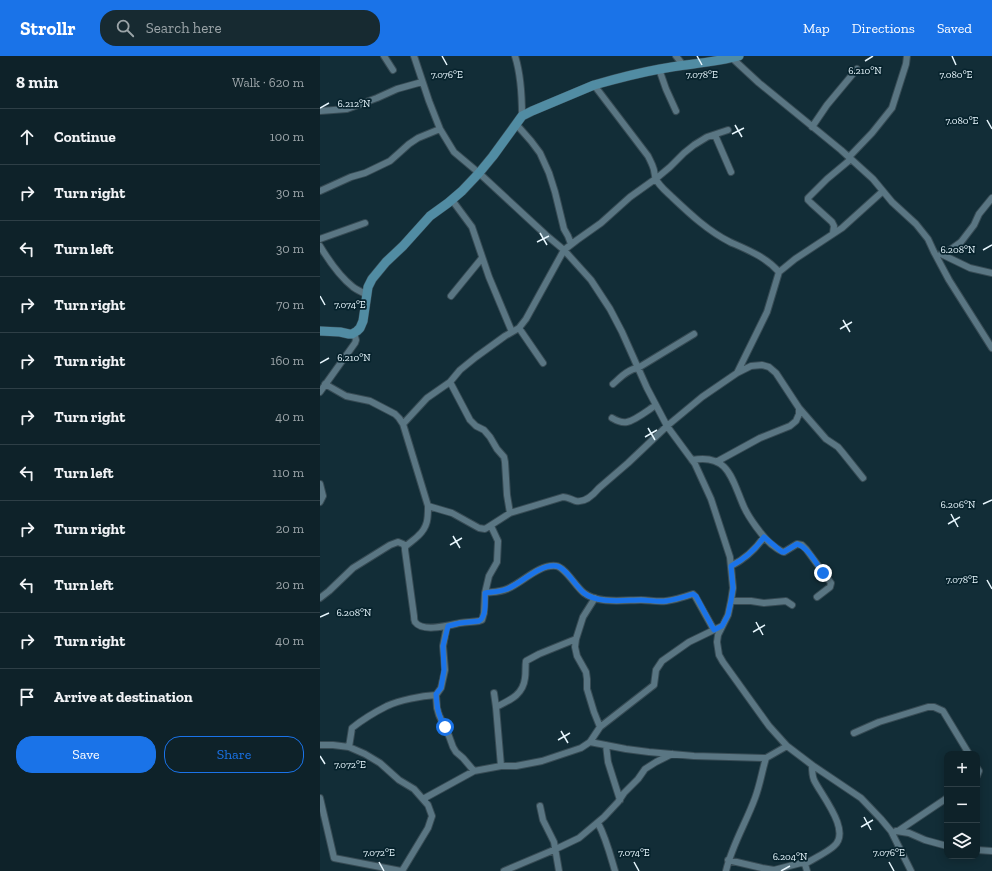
<!DOCTYPE html>
<html lang="en">
<head>
<meta charset="utf-8">
<style>
	:root { --surface:#0e2229; --page:#172a31; --text:#f1f3f6; --muted:#9ba4a8; --line:#2e3f46; --accent:#1a73e8 }
	body { margin:0; font-family:"Zilla Slab",serif; background:var(--page); color:var(--text) }
	.controls { position:absolute; right:12px; bottom:12px; display:grid; overflow:hidden; border-radius:8px; box-shadow:0 2px 10px #0003 }
	.controls button { width:36px; height:36px; display:grid; place-items:center; padding:0; border:0; border-bottom:1px solid var(--line); background:var(--surface); color:var(--text); font:20px sans-serif }
	.stop { position:absolute; width:12px; height:12px; margin:-9px; border:3px solid #1a73e8; border-radius:50%; background:#fff }
	.stop.end { background:#1a73e8; border-color:#fff; box-shadow:0 1px 4px #0008 }
	.list { margin:0; padding:0; list-style:none }
	h2 { display:flex; justify-content:space-between; align-items:center; height:52px; margin:0; padding:0 16px; font-size:17px }
	h2 small { font-size:13px; font-weight:400; color:var(--muted) }
	.list li { display:grid; grid-template-columns:26px 1fr auto; gap:12px; align-items:center; box-sizing:border-box; height:56px; padding:0 16px; border-top:1px solid var(--line) }
	.list b { display:block; font-size:15px; white-space:nowrap }
	.list em { font-size:13px; font-style:normal; color:var(--muted) }
	.actions { display:flex; gap:8px; padding:12px 16px }
	.actions a { flex:1; padding:9px 0; border:1px solid var(--accent); border-radius:16px; text-align:center; font-size:14px; color:var(--accent) }
	.actions .main { background:var(--accent); color:#fff }
	.icon { flex:none; width:22px; height:22px; fill:none; stroke:currentColor; stroke-width:2; stroke-linecap:round; stroke-linejoin:round }
	.map { position:relative; flex:none; width:672px; height:815px; overflow:hidden }
	header { display:flex; align-items:center; gap:24px; box-sizing:border-box; height:56px; padding:0 20px; background:var(--accent); color:#fff }
	header strong { font-size:19px }
	nav { display:flex; gap:22px; margin-inline-start:auto; font-size:14px }
	.search { width:280px; height:36px; background:var(--page); display:flex; align-items:center; gap:10px; box-sizing:border-box; padding:0 14px; border-radius:16px; color:var(--muted); font-size:15px }
	main { display:flex }
	aside { flex:1; background:var(--surface) }
	.map>svg:first-child { display:block }
	.lines { fill:none; stroke-linecap:round; stroke-linejoin:round }
	.street-casing { stroke:#374b54; stroke-width:8 }
	.secondary-casing { stroke:#374b54; stroke-width:10 }
	.street { stroke:#5a7683; stroke-width:6 }
	.secondary { stroke:#518ca3; stroke-width:9 }
	.route { stroke:#1a73e8; stroke-width:5 }
	.ticks { fill:none; stroke:#e7f6fd; stroke-width:1.5 }
	.ticks-label { font-size:10px; text-anchor:middle; fill:#e7f6fd; stroke:#07232d; stroke-width:3.5; stroke-linejoin:round; paint-order:stroke }
</style>
</head>
<body>
<header>
<strong>Strollr</strong>
<div class="search"><svg class="icon" aria-label="search" viewBox="0 0 24 24"><circle cx="10" cy="10" r="6"/><path d="M15 15l6 6"/></svg>Search here</div>
<nav><a>Map</a><a>Directions</a><a>Saved</a></nav>
</header>
<main>
<aside>
<h2>8 min<small>Walk · 620 m</small></h2>
<ul class="list">
<li><svg class="icon" aria-label="ahead" viewBox="0 0 24 24"><path d="M12 20V5M6 11l6-6 6 6"/></svg><div><b>Continue</b></div><em>100 m</em></li>
<li><svg class="icon" aria-label="right" viewBox="0 0 24 24"><path d="M7 20v-9h11M14 6l5 5-5 5"/></svg><div><b>Turn right</b></div><em>30 m</em></li>
<li><svg class="icon" aria-label="left" viewBox="0 0 24 24"><path d="M17 20v-9H6M10 6l-5 5 5 5"/></svg><div><b>Turn left</b></div><em>30 m</em></li>
<li><svg class="icon" aria-label="right" viewBox="0 0 24 24"><path d="M7 20v-9h11M14 6l5 5-5 5"/></svg><div><b>Turn right</b></div><em>70 m</em></li>
<li><svg class="icon" aria-label="right" viewBox="0 0 24 24"><path d="M7 20v-9h11M14 6l5 5-5 5"/></svg><div><b>Turn right</b></div><em>160 m</em></li>
<li><svg class="icon" aria-label="right" viewBox="0 0 24 24"><path d="M7 20v-9h11M14 6l5 5-5 5"/></svg><div><b>Turn right</b></div><em>40 m</em></li>
<li><svg class="icon" aria-label="left" viewBox="0 0 24 24"><path d="M17 20v-9H6M10 6l-5 5 5 5"/></svg><div><b>Turn left</b></div><em>110 m</em></li>
<li><svg class="icon" aria-label="right" viewBox="0 0 24 24"><path d="M7 20v-9h11M14 6l5 5-5 5"/></svg><div><b>Turn right</b></div><em>20 m</em></li>
<li><svg class="icon" aria-label="left" viewBox="0 0 24 24"><path d="M17 20v-9H6M10 6l-5 5 5 5"/></svg><div><b>Turn left</b></div><em>20 m</em></li>
<li><svg class="icon" aria-label="right" viewBox="0 0 24 24"><path d="M7 20v-9h11M14 6l5 5-5 5"/></svg><div><b>Turn right</b></div><em>40 m</em></li>
<li><svg class="icon" aria-label="arrive" viewBox="0 0 24 24"><path d="M6 21V4h12l-3 4 3 4H6"/></svg><div><b>Arrive at destination</b></div></li>
</ul>
<div class="actions"><a class="main">Save</a><a>Share</a></div>
</aside>
<div class="map">
<svg width="672" height="815" viewBox="0 0 672 815">
	<rect width="100%" height="100%" fill="#122d37"/>
	<g class="lines">
		<defs>
			<path id="street" d="M64,0L73,14
				M94,0L109,45L120,73L134,96L159,117L226,179L244,194L271,224L290,253L302,276L327,332L347,370L375,408L391,443L410,501L413,532L411,545L408,559L398,579L397,586L399,599L403,606L449,670L467,690L492,709L541,742L561,763L571,775L591,815
				M195,0C201,19 202,40 202,60
				M356,0L363,9
				M412,2L439,27L521,94L553,123L572,146L596,168L608,183L614,196L629,224L672,292
				M339,13L346,33L356,55
				M274,29L328,100C330,104 332,108 333,111C335,115 334,120 336,123C339,130 347,136 352,141C370,158 388,175 410,186C428,194 446,201 459,216
				M0,55L27,53L57,42L77,33L102,26
				M196,68L211,85L220,97L229,117L235,136L244,173L248,180L251,188
				M492,71L507,49L537,13
				M395,79L411,116
				M529,101L552,77L572,52L586,8L587,0
				M0,135L31,121L45,117L70,105L79,97L89,88L98,82L120,73
				M132,144L152,171L169,221L192,276
				M513,177L514,170L512,166L491,147L488,144V142L507,123L531,103
				M0,183L45,167
				M0,190C9,205 19,220 33,231C37,234 42,236 47,239
				M621,198L650,212L672,217
				M623,199L641,186L654,169L659,158L672,142
				M131,240L162,202
				M199,272L223,307
				M417,317L447,256L459,216L464,212L475,203L522,172L563,135
				M130,326L150,364L156,370L164,374L170,381L177,393L184,401L185,406L187,439L190,457
				M5,328L26,340L50,345L75,358L79,362L83,368L108,450C108,462 108,471 98,480C94,484 89,487 85,491
				M293,328C300,322 308,313 318,312L374,278
				M0,336L35,287L36,284L34,277
				M292,362C297,365 302,367 307,366C316,364 328,354 336,349
				M83,368L107,342L130,326L140,314L156,301L185,280L199,272L206,263L244,194L257,184L281,167L310,141L338,121L350,111L364,97L374,89L387,81L408,74
				M372,404C409,397 412,424 424,451C429,462 442,480 451,488C455,491 459,495 464,496L477,488L482,489L486,493L511,527L510,531L497,541
				M398,405L440,382L470,370L476,365L479,358V352
				M0,428L3,440L0,446
				M108,450L132,457L159,472L165,473L190,457L243,441C248,441 252,444 256,445C265,447 274,438 279,432L308,407L347,370L382,341L417,317L431,310L442,309L449,311L456,317L479,352L506,383L518,391L523,397L543,422
				M411,510C425,503 435,494 444,481
				M165,537C172,536 180,536 187,533C202,527 219,508 236,510C245,511 256,531 264,537C278,548 305,544 321,544C329,544 337,546 346,545C355,544 364,541 373,538L375,540L394,574
				M0,542L9,535L33,512L70,489L78,486L83,488L85,491V494L94,560C94,562 94,564 95,566C103,577 130,569 140,567C146,566 153,566 159,565L162,564L164,557L165,537L169,520L177,506L178,485L171,470
				M275,542L263,561L256,583L255,591L257,600L266,616L267,623V633L274,656L280,671
				M411,545H431L444,547L466,545L472,549
				M127,570L123,590L125,614L121,632L116,639L117,652L119,659L129,680L133,691L136,696L143,702L154,715
				M174,637L176,651L181,710
				M176,651C190,644 203,639 205,622C206,616 205,611 206,605L219,598L256,583
				M534,677L559,666L608,651H614L623,655L649,698
				M270,686L306,693L329,696L374,700L446,702L467,690
				M0,689H13L29,691L45,698L60,707L79,724L94,733L108,749L112,760L108,772L82,815
				M286,689L288,706L300,744
				M29,691L32,672C42,664 55,656 67,650C80,644 101,640 116,639
				M657,712L659,715L657,720
				M0,742L14,802L81,815
				M103,743L154,715L181,710H196L222,705L261,692L270,686L280,671L334,629L336,614L342,605L369,586L402,570
				M220,750L223,764L234,786L239,815
				M278,767C286,782 290,798 295,815
				M576,775L589,777L605,784L627,790
				M578,775L627,742
				M657,794L672,795
				M408,804L442,812L454,814L481,807L485,808L487,815
				M485,808C493,803 508,796 514,790C532,775 501,739 494,724C492,719 492,714 492,709
				M184,815L236,793L259,782L284,761L298,746L304,737L318,723L325,713L336,706L352,698
				M406,815C412,789 426,767 435,742C440,729 442,715 446,702"/>
			<path id="secondary" d="M0,275L20,276L29,278H32L37,275L40,272L43,265L48,231L52,223L66,206L83,190L110,160L128,147L142,135L159,117L173,100L202,60L212,55L274,29C295,23 318,17 340,13C366,8 393,7 419,0"/>
		</defs>
		<use href="#street" class="street-casing"/>
		<use href="#secondary" class="secondary-casing"/>
		<use href="#street" class="street"/>
		<use href="#secondary" class="secondary"/>
	</g>
	<g class="lines">
		<path class="route" d="M125,671C118,660 117,651 116,638L121,632L124,614L123,590L128,570L140,567L159,565C167,560 165,545 165,537C172,536 180,536 187,533C202,527 219,508 236,510C246,511 256,531 264,537C277,548 305,544 321,544C329,544 337,546 346,545C355,544 364,541 373,538L376,540L394,574L402,570L408,559L411,545L413,532L411,510C425,503 435,494 444,481L462,496H464L477,488C488,491 497,509 503,517"/>
	</g>
	<path class="ticks" d="M122,0L127,9M377,0L382,9M632,0L636,9M545,5L553,0M0,52L9,47M667,64L672,73M415,69L422,81M412,78L424,72M220,177L227,189M217,186L229,180M663,194L672,189M0,240L5,249M523,264L530,276M520,273L532,266M0,307L9,302M328,372L335,384M325,381L337,374M663,448L672,444M631,458L638,471M628,468L640,461M133,480L140,492M130,489L142,482M667,524L672,533M0,561L9,557M436,566L443,579M433,576L445,569M241,675L248,687M238,684L250,677M0,700L5,708M544,761L551,774M541,771L553,764M59,806L64,815M314,806L319,815M569,806L574,815M461,815L470,810"/>
	<g class="ticks-label">
		<text x="545" y="18">6.210°N</text>
		<text x="127" y="22">7.076°E</text>
		<text x="382" y="22">7.078°E</text>
		<text x="636" y="22">7.080°E</text>
		<text x="34" y="51">6.212°N</text>
		<text x="642" y="68">7.080°E</text>
		<text x="638" y="197">6.208°N</text>
		<text x="30" y="252">7.074°E</text>
		<text x="34" y="305">6.210°N</text>
		<text x="638" y="452">6.206°N</text>
		<text x="642" y="527">7.078°E</text>
		<text x="34" y="560">6.208°N</text>
		<text x="30" y="712">7.072°E</text>
		<text x="59" y="800">7.072°E</text>
		<text x="314" y="800">7.074°E</text>
		<text x="569" y="800">7.076°E</text>
		<text x="470" y="804">6.204°N</text>
	</g>
</svg>
<div class="controls">
<button>+</button>
<button>−</button>
<button><svg class="icon" aria-label="layers" viewBox="0 0 24 24"><path d="M12 4l9 5-9 5-9-5zM3 14l9 5 9-5"/></svg></button>
</div>
<div class="stop" style="left:125px;top:671px"></div>
<div class="stop end" style="left:503px;top:517px"></div>
</div>
</main>
</body>
</html>
